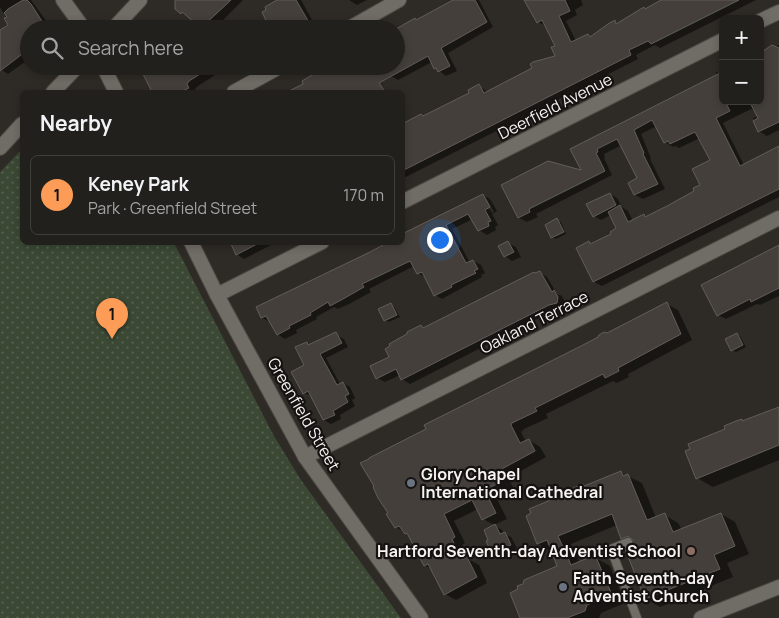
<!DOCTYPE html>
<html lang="en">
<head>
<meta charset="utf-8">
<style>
	:root { --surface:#22201c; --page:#2e2d29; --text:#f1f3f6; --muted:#a2a3a3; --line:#3f3e3b; --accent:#fd9c56 }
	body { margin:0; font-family:Manrope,sans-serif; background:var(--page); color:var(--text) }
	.controls { position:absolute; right:15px; top:15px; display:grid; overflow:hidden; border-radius:8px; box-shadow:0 2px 8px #0003 }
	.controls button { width:45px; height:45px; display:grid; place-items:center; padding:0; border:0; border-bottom:1px solid var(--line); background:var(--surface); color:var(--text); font:25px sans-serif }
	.you { position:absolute; left:439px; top:239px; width:18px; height:18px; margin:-12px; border:4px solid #fff; border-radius:50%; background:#1a73e8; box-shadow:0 0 0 8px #1a73e833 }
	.badge { display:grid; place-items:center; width:32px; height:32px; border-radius:50%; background:var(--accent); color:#111; font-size:16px; font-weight:700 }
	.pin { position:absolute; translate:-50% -41px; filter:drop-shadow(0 1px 2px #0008) }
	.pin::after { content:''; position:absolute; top:26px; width:18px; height:15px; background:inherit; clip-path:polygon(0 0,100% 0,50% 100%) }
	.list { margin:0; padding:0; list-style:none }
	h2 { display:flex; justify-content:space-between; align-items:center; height:65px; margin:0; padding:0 20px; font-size:21px }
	h2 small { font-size:16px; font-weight:400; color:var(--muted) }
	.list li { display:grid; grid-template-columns:32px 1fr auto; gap:15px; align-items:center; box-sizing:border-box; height:80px; margin:0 10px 10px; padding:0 10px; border:1px solid var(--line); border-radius:8px }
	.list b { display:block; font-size:19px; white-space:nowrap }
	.list p { margin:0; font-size:16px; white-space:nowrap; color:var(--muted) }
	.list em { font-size:16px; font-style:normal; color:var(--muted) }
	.icon { flex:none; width:28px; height:28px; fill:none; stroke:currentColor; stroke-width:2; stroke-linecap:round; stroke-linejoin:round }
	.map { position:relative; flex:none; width:779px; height:618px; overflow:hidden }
	.search { position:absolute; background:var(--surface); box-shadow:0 2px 8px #0003; left:20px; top:20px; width:385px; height:55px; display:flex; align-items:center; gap:12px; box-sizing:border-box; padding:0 18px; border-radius:28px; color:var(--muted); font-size:19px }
	.panel { position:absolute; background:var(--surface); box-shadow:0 2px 8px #0003; left:20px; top:90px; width:385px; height:155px; border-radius:8px }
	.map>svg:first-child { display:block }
	.park { fill:url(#park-dots) }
	.shadow { fill:#0007; fill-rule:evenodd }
	.building { fill:#443f3b; stroke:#635d59 }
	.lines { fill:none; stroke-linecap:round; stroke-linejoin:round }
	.service-casing { stroke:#4c4944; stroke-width:10 }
	.minor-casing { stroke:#4c4944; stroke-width:16 }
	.tertiary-casing { stroke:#4c4944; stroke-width:16 }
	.service { stroke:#706c66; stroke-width:8 }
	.minor { stroke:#706c66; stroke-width:14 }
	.tertiary { stroke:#706c66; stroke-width:14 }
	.worship-dot { fill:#6b7280; stroke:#151311; stroke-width:2 }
	.education-dot { fill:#8d6e63; stroke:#151311; stroke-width:2 }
	.labels { text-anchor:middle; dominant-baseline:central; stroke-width:4.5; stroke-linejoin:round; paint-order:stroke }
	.street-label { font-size:16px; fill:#f6f3f0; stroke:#151311 }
	.poi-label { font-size:16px; font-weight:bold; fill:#f6f3f0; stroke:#151311; text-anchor:start }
</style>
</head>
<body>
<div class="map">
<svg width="779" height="618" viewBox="0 0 779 618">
	<defs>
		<pattern id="park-dots" width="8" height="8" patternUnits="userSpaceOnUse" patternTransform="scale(1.25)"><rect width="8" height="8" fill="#3a4834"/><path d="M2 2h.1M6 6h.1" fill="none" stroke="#576352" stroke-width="1.8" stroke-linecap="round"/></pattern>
	</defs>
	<rect width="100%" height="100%" fill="#2e2a25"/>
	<path class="park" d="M22,149V242L174,243L274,436L301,480L401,618H0V172Z"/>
	<path class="shadow" d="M0,0H31L52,29H29V59L8,74L0,69V31L9,23L0,7Z
		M179,0H243L214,29H205L191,18L181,13L176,9Z
		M278,0H301L317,29H257L268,23Z
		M349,0H367L357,5Z
		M455,0H479L493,27L448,53L457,71L446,76L435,68L432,62L398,80L391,76L415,19L417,20Z
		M526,0H581L583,5L575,10L577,15L566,21L576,41L588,35L592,37L614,22L618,24L664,0H756L660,48L655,45L636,55L638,59L402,179V129L471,94L479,86L488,92L557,57L556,46L546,26L538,22Z
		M779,45V99L755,111L751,109L723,123L744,165L779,148V197L602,286L594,282L589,243L592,244L613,234L618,229L611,215L601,220L594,216L610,194L617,198L622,207L628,211L633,221L644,215L647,217L696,192L702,185L711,160L700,138L679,148L675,146L673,147L665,142L657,126L641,134L651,158L650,159L665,189L643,199L635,195L630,183L639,179L622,145L604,154L605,157L604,158L612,175L536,214L538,217L527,222L519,218L503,185L583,172L572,150L716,77V72L721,74L723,73V101H760L774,47Z
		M140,66H229L198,86L195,89L196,92H154Z
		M346,66L359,92H290L305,84Z
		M773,113L779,116V130L767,136L759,131L753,118Z
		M483,195L490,199L497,211L492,214L498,225L495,227L496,230L487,235L479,230L473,219L452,229L470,263L473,261L481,265L485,273L481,275L482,277L442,299L435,295L426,278L418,273L414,266L369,289L371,292L351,303L338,309L334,307L316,317L317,319L296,330L297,333L285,339L277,334L270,322L262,318L258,308L402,242ZM484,200H487L494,212L492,213Z
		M557,220L561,222L566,234L556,239L552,237Z
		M229,242H277L244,259L236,254Z
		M508,243L516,247L521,257L512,261L505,256Z
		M779,247V296L760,305L757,304L726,319L718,315Z
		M539,272L547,277L557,294L562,296L565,302L564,307L557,309L410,384L402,379L400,375L385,382L377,378L391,357L421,326L425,328Z
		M667,304L678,310L692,340L628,374L629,377L617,383L613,381L546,414L548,418L524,429L521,432L526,442L529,440L540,447L546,457L508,478L513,487L497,495L498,498L497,499L507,519L494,525L483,519L478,509L454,521L465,543L462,545L470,560L479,565L487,583L456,600L445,594L433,570L424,565L410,536L396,527L428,429Z
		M391,305L394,307L400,317L389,322L385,320Z
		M737,334L740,336L746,347L736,352L732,350Z
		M336,335L344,339L348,347L326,358L340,384L343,383L350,387L355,398L352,400L355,406L340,415L341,419L331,424L324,420L312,396L304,393L307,343L310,345Z
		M779,408V460L713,487L697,478L691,449L744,422Z
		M621,473L642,483L656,518L665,515L678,523L682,530L721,514L735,522L749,554L727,563L733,577L660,607L646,599L634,545L622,538L617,525L571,544L580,563L596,558L610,566L625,603L601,613L599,618H521L559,567L552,552L538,544L527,516L586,487Z
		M495,526L502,530L504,534L511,537L517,548L499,557L493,553Z"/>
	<path class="building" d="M23,0H27L31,4L47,29H29V49L0,71V30L8,25L4,18L7,17L4,13L8,9Z
		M175,0H231L201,28L182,12L181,14L175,9Z
		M277,0H296L310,24L302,29H270L262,12L266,10L265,7Z
		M453,0H475L487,22L441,48L450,66L438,72L436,68L434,69L428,56L379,83L385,92H287L303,84L302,81L327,66H396V29L415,18L416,20Z
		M524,0H565L570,11L559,16L571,42L588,34L590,37L608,24L615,20L616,24L644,7L645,9L661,0H739L651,44L648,41L629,50L631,55L625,58L402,171V124L421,114L423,116L469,93L468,90L479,84L484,93L532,68L530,64L533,62L555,56L551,47L555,46L542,20L537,23Z
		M772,45L779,48V122L758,132L753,121L758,118L749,101H760V53Z
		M139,66H213L189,81L187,84L189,88L180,92H152Z
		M722,72L723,101H725L730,111L716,118L740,166L779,146V189L593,282L576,248L589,241L590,244L611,234L610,232L616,228L608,212L620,205L628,222L644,214L645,217L667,206L694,191L693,188L700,185L692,169L710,160L695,132L670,144L668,141L664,143L652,120L634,130L644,153L643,154L658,184L634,195L628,183L637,178L617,139L597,149L598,152L596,153L605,171L529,209L530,212L518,218L501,185L548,161L581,170L570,149Z
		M610,193L616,205L593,217L586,204Z
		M483,194L490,207L485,210L491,221L488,222L489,226L478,231L468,214L446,225L466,263L473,260L478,269L474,271L476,273L451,285L452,287L434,296L422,272L417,274L410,261L362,284L364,287L343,299L330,306L328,302L310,313L311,315L289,326L290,328L277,335L266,316L261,318L256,307L370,252L383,245V242H402V234Z
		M557,218L564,232L551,238L545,225Z
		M508,241L514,252L504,257L498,246Z
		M230,242H261L236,255Z
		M779,245V288L751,302L750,299L717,316L701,285Z
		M540,271L552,292L554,290L558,297L557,303L549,305L401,380L396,369L376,379L370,366L389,357L385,349L390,346L389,344L407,334V332L421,325L423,328L534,272L535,273Z
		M667,302L681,334L618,368L619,371L605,378L603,374L535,408L537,411L512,423L511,425L520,443L529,439L535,451L498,471L503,481L487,489L488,492L486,493L496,513L482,520L472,500L444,514L455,537L452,539L462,560L467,557L477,577L444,595L428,564L424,566L407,533L405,534L399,526L395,528L386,514L388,513L378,498L373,487L374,486L360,463L369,459V458L426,429L424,425L583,345L598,337L599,335L604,332L607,333Z
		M391,303L397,315L384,321L378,309Z
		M336,332L342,343L320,354L337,385L343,382L349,394L345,396L348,402L333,411L335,415L323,420L308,391L303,394L291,372L304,365L295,347L307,342L308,345Z
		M737,333L743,345L731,351L725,339Z
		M779,407V445L696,479L685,451L690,449L688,444L725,429L724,426L736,421L742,419V421Z
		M621,471L623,476L628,474L647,520L665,513L673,532L721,513L735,546L714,555L720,569L645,599L625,549L632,546L633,540L628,536L621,539L612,514L558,536L571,565L590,557H596L612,595L587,605L585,611L567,618H520L510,593L518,589L517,586L523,584L524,580L557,566L547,540L537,544L526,516L531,513L529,509L558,497L557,495L583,484L584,486Z
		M495,524L500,534L505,532L511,545L492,554L486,541L488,540L484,530Z"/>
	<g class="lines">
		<defs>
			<path id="service" d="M628,542L611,549L637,618
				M592,552L611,549"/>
			<path id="minor" d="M760,21L779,12
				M113,29L140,0
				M348,29L399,0
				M53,92L78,66
				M234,92L281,66
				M0,148L22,124
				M402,202L723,40
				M217,295L322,242
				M305,457L779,218
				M701,618L779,587"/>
			<path id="tertiary" d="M63,0L84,29
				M103,66L116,92
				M191,242L217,295L305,457L421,618"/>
		</defs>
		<use href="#service" class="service-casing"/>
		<use href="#minor" class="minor-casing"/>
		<use href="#tertiary" class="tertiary-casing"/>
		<use href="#service" class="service"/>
		<use href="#minor" class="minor"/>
		<use href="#tertiary" class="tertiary"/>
	</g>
	<g class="worship-dot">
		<circle cx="411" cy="483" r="5"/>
		<circle cx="563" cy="587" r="5"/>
	</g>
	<circle class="education-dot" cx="691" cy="551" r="5"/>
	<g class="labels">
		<g class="street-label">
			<text transform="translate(555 106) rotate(-27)">Deerfield Avenue</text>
			<text transform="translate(534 322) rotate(-27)">Oakland Terrace</text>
			<text transform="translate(304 414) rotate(60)">Greenfield Street</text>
		</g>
		<g class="poi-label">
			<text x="421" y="474">Glory Chapel<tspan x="421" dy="18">International Cathedral</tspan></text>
			<text x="681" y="551" text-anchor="end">Hartford Seventh-day Adventist School</text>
			<text x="573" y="578">Faith Seventh-day<tspan x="573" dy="18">Adventist Church</tspan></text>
		</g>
	</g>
</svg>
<div class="controls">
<button>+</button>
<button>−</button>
</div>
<div class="you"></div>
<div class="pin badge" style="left:112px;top:339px">1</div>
<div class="search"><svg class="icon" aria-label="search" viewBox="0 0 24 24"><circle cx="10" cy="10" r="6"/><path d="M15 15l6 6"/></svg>Search here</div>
<section class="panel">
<h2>Nearby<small></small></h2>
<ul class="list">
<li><span class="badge">1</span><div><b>Keney Park</b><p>Park · Greenfield Street</p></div><em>170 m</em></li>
</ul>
</section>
</div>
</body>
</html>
